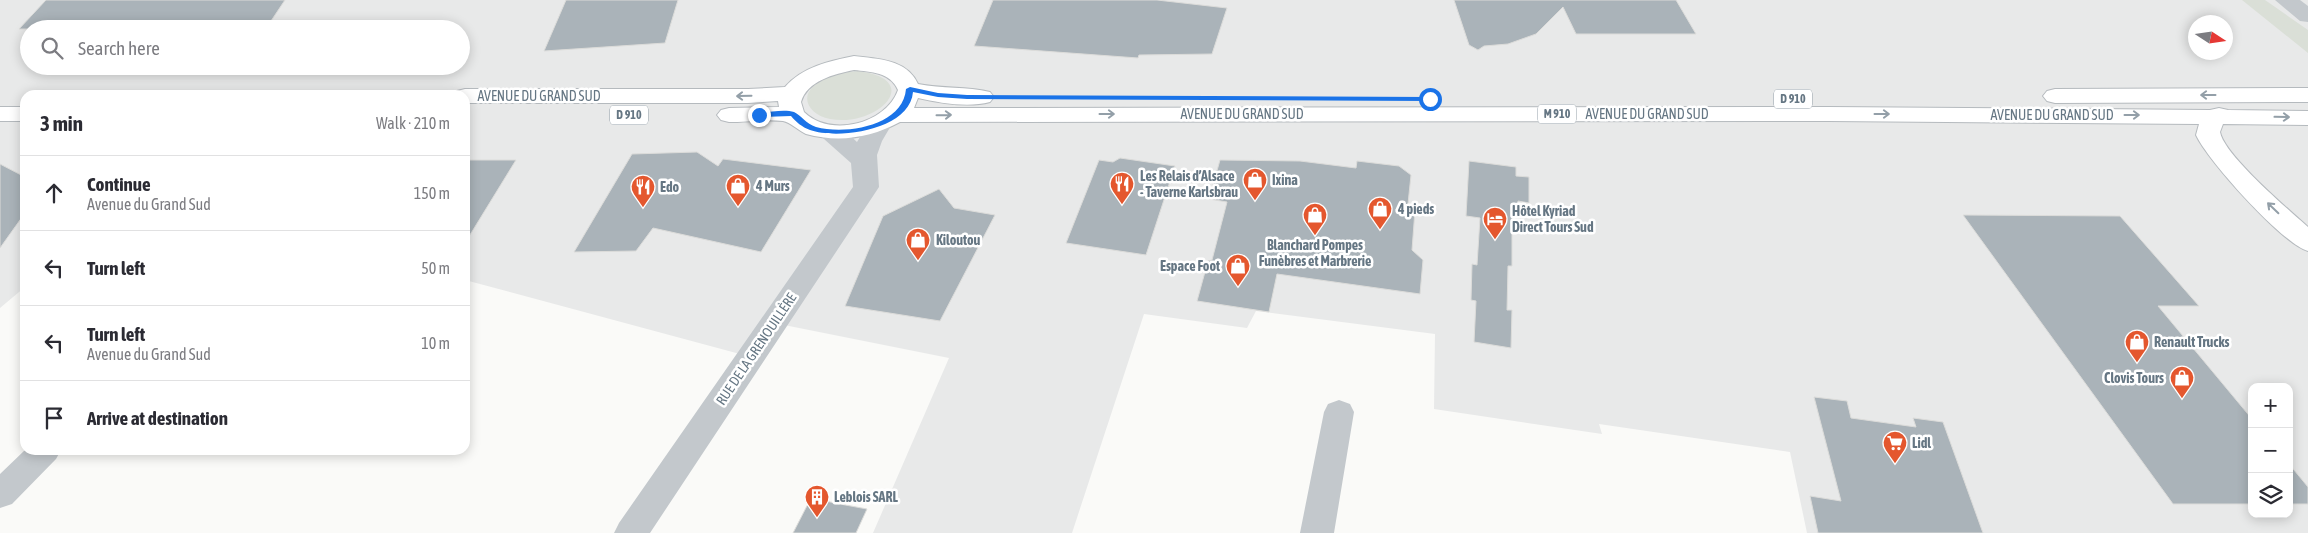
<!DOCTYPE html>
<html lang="en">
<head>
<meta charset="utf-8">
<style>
	:root { --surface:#fff; --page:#f2f2f3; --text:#2b2b33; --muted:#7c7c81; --line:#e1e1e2 }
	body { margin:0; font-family:"Asap Condensed",sans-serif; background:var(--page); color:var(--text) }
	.controls { position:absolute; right:15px; bottom:15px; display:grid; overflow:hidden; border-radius:10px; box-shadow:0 2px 12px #0003 }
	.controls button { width:45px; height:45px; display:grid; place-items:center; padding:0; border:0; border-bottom:1px solid var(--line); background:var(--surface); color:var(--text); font:25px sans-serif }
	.compass { position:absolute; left:2188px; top:15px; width:45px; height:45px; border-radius:50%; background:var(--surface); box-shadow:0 2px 12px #0003; rotate:102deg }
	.stop { position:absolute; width:15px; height:15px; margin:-11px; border:4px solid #1a73e8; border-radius:50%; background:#fff }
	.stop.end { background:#1a73e8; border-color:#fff; box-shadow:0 1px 5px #0008 }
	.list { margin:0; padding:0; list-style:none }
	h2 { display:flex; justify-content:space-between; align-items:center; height:65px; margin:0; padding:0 20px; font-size:21px }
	h2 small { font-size:16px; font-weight:400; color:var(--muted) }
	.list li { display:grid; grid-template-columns:32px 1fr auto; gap:15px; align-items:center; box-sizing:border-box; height:75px; padding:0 20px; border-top:1px solid var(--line) }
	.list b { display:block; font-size:19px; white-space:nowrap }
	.list p { margin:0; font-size:16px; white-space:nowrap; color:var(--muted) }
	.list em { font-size:16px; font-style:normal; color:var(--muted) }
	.icon { flex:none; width:28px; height:28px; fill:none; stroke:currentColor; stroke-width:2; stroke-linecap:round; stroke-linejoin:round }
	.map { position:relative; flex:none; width:2308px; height:533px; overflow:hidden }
	.search { position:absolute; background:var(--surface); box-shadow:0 2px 12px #0003; left:20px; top:20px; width:450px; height:55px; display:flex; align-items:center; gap:12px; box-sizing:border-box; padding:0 18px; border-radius:28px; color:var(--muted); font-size:19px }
	.panel { position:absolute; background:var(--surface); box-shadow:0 2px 12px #0003; left:20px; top:90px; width:450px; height:365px; border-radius:15px }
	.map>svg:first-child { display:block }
	.built { fill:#e8e9e9; fill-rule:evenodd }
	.green { fill:#dadfd7 }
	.building { fill:#aab3b9; stroke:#dcdcda }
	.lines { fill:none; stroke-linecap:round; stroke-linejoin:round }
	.major-casing { stroke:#b5babe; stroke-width:2 }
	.minor { fill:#c3c8cc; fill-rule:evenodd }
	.major { fill:#fff; fill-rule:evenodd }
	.oneway { stroke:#939fa8 }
	.route { fill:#1a73e8 }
	.labels { text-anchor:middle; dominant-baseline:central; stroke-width:5; stroke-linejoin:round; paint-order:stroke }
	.shield { fill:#fff; stroke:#939fa8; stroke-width:1 }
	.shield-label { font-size:12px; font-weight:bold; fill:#657683 }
	.street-label { font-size:14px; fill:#657683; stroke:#fff }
	.poi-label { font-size:14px; font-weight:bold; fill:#657683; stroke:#fff; text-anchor:start }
</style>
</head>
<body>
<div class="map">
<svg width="2308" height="533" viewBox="0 0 2308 533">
	<rect width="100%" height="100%" fill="#fafaf8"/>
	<path class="built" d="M0,0H2308V533H1807L1790,452L1599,424L1602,434L1434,409L1435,334L1256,311L1247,328L1144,314L1072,533H873L949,358L774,323L751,357L465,280V95H25V287L0,308ZM2196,22H2226V52H2196ZM29,29H461V66H29ZM2252,387H2289V514H2252Z"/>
	<path class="green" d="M2242,0H2265L2308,30V53Z
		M858,71C927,80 875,128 830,119C807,114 797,94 821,81C833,74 845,72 858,71Z"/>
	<path class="building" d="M46,0H285L269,24L259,29H19Z
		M566,0H678L665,43L544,51Z
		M993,0H1157L1227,8L1212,54L1139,55L1138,58L974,46Z
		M1454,0H1676L1696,34H1576L1563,7L1536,34L1508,44L1484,46L1478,50L1469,45Z
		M697,152L718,166L723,159L811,170L761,252L653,228L636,251L574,252L632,154Z
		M1120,158L1175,166L1146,255L1066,243L1099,160L1113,162Z
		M465,160H516L465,243Z
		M1220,160L1300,161L1356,168L1357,161L1399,166L1411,175L1408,204L1415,210L1412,250L1423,260L1420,294L1277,274L1269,312L1197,301L1208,261L1212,260L1227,202L1209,199Z
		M1469,161L1516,167V176L1529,177V203L1518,201L1517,212L1512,211V266H1508L1507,310H1512L1511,348L1474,342L1476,301L1471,300L1472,264L1477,265L1480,218L1466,216Z
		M0,164L25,177V213L0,248Z
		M939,189L954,208L995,215L940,321L845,306L883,216Z
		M1963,215L2120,216L2199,306H2158L2252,419V504H2173Z
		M1814,397L1847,401L1851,418L1916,427L1913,418L1943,422L1983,533H1818L1810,496L1841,501Z
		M2289,464L2308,487V504H2289Z
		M811,498L840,504L867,509L856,533H793Z"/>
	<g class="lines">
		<defs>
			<path id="major" d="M854,56C878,59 907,59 918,84C942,89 967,86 990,92L994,97L990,102C968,108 940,103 918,98L914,108L1829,107L2210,110L2219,108L2228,110L2308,111V125L2223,124L2220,132C2224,155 2289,210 2308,227V251C2283,244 2208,161 2196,135L2199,124L1829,121L900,122C870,138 839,143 806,134C799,131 790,122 783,121C766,119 747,122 729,122L721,120L717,115L721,110L729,108L779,107L778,101L748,103H465V95H454L457,91L465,89H748L785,87C802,67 829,61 854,56ZM854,70C871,72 890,72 898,90C886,124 830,138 804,112L801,102C807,81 834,74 854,70Z
				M2308,88V102L2055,103L2047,101L2043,96L2047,91L2055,89Z
				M0,107H25V121H0Z"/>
		</defs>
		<use href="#major" class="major-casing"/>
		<path class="minor" d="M2275,0H2300L2308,6V22L2300,21Z
			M880,117L889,119L892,124L882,141L877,155L879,187L650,533H614L619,523L853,187L851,163L815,131L818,126C835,122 845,131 857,142L871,119Z
			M1339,400L1350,404L1354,412L1334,533H1300L1324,412L1328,404Z
			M25,450H61L56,459L12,504L0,508V474Z"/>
		<use href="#major" class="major"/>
	</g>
	<defs><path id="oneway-shaft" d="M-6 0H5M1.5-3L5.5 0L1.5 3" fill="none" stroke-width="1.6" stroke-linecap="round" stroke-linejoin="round" transform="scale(1.25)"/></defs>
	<g class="oneway">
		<use href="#oneway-shaft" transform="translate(2208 95) rotate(180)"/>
		<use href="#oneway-shaft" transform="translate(744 96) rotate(179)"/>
		<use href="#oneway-shaft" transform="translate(1107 114)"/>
		<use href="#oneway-shaft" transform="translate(1882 114)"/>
		<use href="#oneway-shaft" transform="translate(944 115) rotate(-1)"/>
		<use href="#oneway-shaft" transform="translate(2132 115)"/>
		<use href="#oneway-shaft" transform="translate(2282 117) rotate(1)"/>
		<use href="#oneway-shaft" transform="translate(2273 208) rotate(-136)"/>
	</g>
	<path class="route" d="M910,87L938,93L967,95L1430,97L1433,99L1430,101L967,99L938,97L913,92C910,130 838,140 810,130C802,127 796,122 791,116L759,117L756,115L759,113C769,112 785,109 794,112C801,115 806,124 816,127C846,135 903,126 906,89Z"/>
	<defs>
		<symbol id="shop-pin" viewBox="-11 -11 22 30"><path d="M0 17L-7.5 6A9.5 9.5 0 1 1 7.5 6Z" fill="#e4572e" stroke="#fff"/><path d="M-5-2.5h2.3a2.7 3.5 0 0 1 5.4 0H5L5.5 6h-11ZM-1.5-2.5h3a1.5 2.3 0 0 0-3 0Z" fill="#fff"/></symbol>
		<symbol id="restaurant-pin" viewBox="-11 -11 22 30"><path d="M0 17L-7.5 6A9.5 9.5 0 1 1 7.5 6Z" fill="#e4572e" stroke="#fff"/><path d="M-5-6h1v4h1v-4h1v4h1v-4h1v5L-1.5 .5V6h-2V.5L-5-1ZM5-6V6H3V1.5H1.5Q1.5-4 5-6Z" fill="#fff"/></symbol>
		<symbol id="hotel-pin" viewBox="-11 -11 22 30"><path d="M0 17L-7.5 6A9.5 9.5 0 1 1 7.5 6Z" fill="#e4572e" stroke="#fff"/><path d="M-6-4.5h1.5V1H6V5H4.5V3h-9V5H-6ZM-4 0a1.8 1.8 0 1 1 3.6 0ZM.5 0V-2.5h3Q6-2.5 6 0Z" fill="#fff"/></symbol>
		<symbol id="supermarket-pin" viewBox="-11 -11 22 30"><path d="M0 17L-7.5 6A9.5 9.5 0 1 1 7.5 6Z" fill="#e4572e" stroke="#fff"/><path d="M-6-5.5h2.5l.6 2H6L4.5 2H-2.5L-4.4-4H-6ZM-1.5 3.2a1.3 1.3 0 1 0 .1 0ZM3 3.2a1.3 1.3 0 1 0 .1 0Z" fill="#fff"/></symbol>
		<symbol id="building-pin" viewBox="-11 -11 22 30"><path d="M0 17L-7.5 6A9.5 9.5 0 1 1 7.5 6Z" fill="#e4572e" stroke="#fff"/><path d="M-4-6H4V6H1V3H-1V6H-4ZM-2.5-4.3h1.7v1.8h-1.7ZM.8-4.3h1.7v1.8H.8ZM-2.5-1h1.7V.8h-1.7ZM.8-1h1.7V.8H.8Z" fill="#fff"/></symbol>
	</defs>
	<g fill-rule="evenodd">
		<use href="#shop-pin" x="1241" y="166" width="28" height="38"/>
		<use href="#restaurant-pin" x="1108" y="170" width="28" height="38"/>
		<use href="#shop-pin" x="724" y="172" width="28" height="38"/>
		<use href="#restaurant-pin" x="629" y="173" width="28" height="38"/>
		<use href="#shop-pin" x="1366" y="195" width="28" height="38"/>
		<use href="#shop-pin" x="1301" y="201" width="28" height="38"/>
		<use href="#hotel-pin" x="1481" y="205" width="28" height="38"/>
		<use href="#shop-pin" x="904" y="226" width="28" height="38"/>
		<use href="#shop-pin" x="1224" y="252" width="28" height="38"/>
		<use href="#shop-pin" x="2123" y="328" width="28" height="38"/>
		<use href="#shop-pin" x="2168" y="364" width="28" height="38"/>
		<use href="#supermarket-pin" x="1881" y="429" width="28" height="38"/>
		<use href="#building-pin" x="803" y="483" width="28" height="38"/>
	</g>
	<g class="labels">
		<g class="shield">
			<rect x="1774" y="89.5" width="38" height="19" rx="4"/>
			<rect x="1538" y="104.5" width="38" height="19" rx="4"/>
			<rect x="610" y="105.5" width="38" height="19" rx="4"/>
		</g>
		<g class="shield-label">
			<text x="1793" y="99">D 910</text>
			<text x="1557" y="114">M 910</text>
			<text x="629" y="115">D 910</text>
		</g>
		<g class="street-label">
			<text x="539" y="96">AVENUE DU GRAND SUD</text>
			<text x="1242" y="114">AVENUE DU GRAND SUD</text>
			<text x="1647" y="114">AVENUE DU GRAND SUD</text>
			<text x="2052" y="115">AVENUE DU GRAND SUD</text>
			<text transform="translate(756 349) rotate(-56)">RUE DE LA GRENOUILLÈRE</text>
		</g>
		<g class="poi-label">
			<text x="1140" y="176">Les Relais d’Alsace<tspan x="1140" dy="16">- Taverne Karlsbrau</tspan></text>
			<text x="1272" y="180">Ixina</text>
			<text x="756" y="186">4 Murs</text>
			<text x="660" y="187">Edo</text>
			<text x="1398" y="209">4 pieds</text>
			<text x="1512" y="211">Hôtel Kyriad<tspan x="1512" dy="16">Direct Tours Sud</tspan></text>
			<text x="936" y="240">Kiloutou</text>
			<text x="1315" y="245" text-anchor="middle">Blanchard Pompes<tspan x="1315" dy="16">Funèbres et Marbrerie</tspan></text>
			<text x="1220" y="266" text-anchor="end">Espace Foot</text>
			<text x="2154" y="342">Renault Trucks</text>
			<text x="2164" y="378" text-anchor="end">Clovis Tours</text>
			<text x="1912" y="443">Lidl</text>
			<text x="834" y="497">Leblois SARL</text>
		</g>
	</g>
</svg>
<div class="controls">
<button>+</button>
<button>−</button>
<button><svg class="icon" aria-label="layers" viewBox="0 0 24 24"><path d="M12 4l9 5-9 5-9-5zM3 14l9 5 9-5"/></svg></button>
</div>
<svg class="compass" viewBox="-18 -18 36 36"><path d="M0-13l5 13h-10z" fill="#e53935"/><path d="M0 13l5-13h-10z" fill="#7c7c81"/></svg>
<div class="stop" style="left:1430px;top:99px"></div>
<div class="stop end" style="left:759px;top:115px"></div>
<div class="search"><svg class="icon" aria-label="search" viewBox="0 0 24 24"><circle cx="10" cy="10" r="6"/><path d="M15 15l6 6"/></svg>Search here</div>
<section class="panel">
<h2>3 min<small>Walk · 210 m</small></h2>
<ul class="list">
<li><svg class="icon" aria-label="ahead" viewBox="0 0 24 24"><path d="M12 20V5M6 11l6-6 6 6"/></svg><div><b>Continue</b><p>Avenue du Grand Sud</p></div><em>150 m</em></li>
<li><svg class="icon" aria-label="left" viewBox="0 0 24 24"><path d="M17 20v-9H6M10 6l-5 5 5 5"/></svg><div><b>Turn left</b></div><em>50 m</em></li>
<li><svg class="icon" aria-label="left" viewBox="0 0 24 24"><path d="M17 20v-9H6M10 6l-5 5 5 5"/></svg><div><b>Turn left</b><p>Avenue du Grand Sud</p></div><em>10 m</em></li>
<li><svg class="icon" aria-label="arrive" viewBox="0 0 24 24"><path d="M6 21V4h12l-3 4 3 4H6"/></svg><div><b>Arrive at destination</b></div></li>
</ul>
</section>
</div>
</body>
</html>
